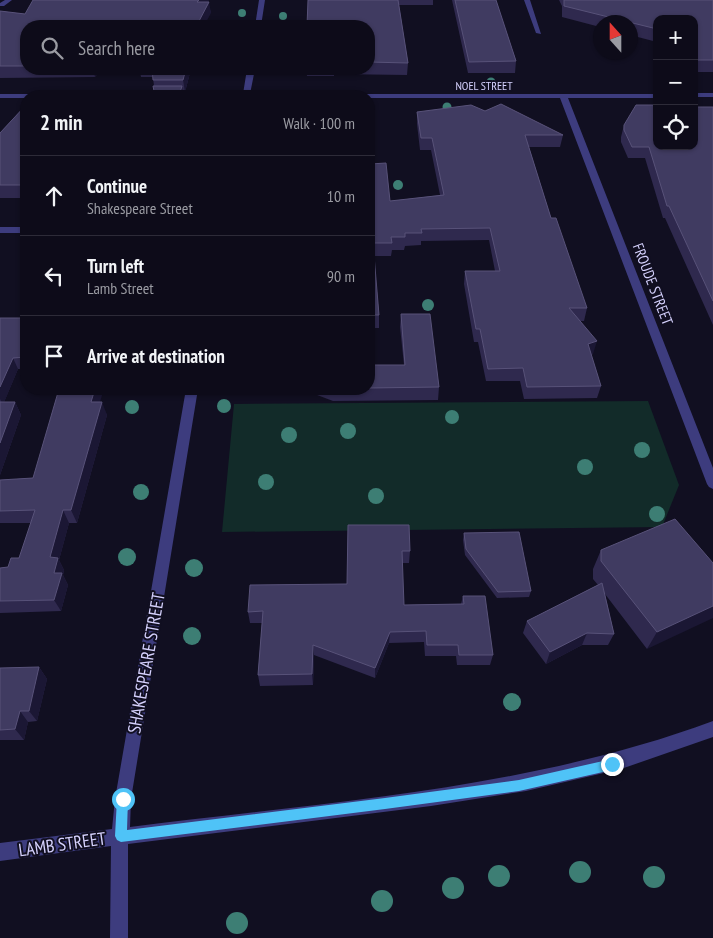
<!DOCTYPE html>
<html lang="en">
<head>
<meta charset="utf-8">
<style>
	:root { --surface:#0d0b19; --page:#161422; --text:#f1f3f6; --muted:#9a9ba2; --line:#2d2b38 }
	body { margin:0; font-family:"PT Sans Narrow",sans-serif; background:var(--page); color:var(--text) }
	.controls { position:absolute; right:15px; top:15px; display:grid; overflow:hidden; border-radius:10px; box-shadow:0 1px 4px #0004 }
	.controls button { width:45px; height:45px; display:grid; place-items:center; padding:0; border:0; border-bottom:1px solid var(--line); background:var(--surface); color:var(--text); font:25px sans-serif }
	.compass { position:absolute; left:593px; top:15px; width:45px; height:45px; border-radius:50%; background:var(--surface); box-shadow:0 1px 4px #0004; rotate:339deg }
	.stop { position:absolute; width:15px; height:15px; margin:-11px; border:4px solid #4fc3f7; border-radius:50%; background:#fff }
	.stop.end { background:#4fc3f7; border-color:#fff; box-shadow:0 1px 5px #0008 }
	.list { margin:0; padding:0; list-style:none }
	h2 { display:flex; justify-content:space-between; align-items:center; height:65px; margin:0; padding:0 20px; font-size:21px }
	h2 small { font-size:16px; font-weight:400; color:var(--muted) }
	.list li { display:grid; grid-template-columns:32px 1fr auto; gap:15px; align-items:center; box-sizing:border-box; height:80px; padding:0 20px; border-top:1px solid var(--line) }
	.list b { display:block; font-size:19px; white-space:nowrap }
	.list p { margin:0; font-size:16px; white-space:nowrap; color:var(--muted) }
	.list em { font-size:16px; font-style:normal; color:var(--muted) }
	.icon { flex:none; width:28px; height:28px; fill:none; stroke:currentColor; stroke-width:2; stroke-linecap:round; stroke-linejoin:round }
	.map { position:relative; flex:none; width:713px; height:938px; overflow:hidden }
	.search { position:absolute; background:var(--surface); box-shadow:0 1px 4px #0004; left:20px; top:20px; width:355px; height:55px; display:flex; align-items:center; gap:12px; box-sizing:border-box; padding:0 18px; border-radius:20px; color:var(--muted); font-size:19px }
	.panel { position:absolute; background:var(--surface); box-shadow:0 1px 4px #0004; left:20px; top:90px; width:355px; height:305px; border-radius:20px }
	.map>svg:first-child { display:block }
	.green { fill:#122b29 }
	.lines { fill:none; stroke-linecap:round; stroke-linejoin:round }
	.minor { fill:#3d3c7e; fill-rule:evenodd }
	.tree { fill:#3d7e74 }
	.wall { fill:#2f294e }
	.shaded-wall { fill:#1b1734 }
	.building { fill:#403b61; stroke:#585279 }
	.route { fill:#4fc3f7 }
	.labels { text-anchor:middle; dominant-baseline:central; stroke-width:4; stroke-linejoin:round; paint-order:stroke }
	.far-street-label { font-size:12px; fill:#d5d1fd; stroke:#110f21 }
	.street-label { font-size:15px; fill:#d5d1fd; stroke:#110f21 }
	.near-street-label { font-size:18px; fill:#d5d1fd; stroke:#110f21 }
</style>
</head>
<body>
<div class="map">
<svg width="713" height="938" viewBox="0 0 713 938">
	<rect width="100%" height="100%" fill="#110f21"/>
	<path class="green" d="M648,401L679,485L662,527L222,532L234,404Z"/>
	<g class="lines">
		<path class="minor" d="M5,0H12L4,6H0V3Z
			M259,0H265L261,26H255Z
			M524,0H530L541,34L536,33Z
			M247,69H255L250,94H259L260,96H162L166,94H243Z
			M694,93H713V97H694Z
			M0,94H146L150,96H26V98H0Z
			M308,94H657V98H568L713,468V489L709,487L707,484L560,98H369V96H307Z
			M0,227H26V233H0Z
			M186,389H198L131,799L130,827C325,802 527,790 713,721V737L621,769L526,791L431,806L128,844V938H110L111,846L0,861V843L112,829L115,799Z"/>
	</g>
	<g class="tree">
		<circle cx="242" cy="13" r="4"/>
		<circle cx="283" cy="16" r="4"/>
		<circle cx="491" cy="82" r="4.5"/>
		<circle cx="447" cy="107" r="4.5"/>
		<circle cx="398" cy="185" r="5"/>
		<circle cx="428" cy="305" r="6"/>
		<circle cx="224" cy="406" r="7"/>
		<circle cx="132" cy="407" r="7"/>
		<circle cx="452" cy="417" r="7"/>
		<circle cx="348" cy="431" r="8"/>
		<circle cx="289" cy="435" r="8"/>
		<circle cx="642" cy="450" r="8"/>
		<circle cx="585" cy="467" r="8"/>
		<circle cx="266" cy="482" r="8"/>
		<circle cx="141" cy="492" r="8"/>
		<circle cx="376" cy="496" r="8"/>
		<circle cx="657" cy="514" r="8"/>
		<circle cx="127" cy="557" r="9"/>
		<circle cx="194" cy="568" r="9"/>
		<circle cx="192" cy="636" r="9"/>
		<circle cx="512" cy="702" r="9"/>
		<circle cx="580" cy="872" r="11"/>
		<circle cx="499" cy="876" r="11"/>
		<circle cx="654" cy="877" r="11"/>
		<circle cx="453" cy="888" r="11"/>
		<circle cx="382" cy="901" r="11"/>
		<circle cx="237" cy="923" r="11"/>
	</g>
	<path class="wall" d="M308,0H433V5H399L408,63L407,75L334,74V76H307L306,69H369V26Z
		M452,0H496L516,61L515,73H468Z
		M559,0H713V72H694V19H657V42L630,35V22H600V27L562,17V6Z
		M208,2L211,13L26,26V69H191L185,92H183V96H128L154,91V86L153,77H141L140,72H99L95,77L0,78V11L25,14Z
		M26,105V196L25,198H0V133Z
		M713,107V325L665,218H663L645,158H628L621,142V137L624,125L655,108Z
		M485,111L563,135L560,147H529L551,218L587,308L584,321H580L593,354L591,355L601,386L597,398L524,399L520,381H486L478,342H474L464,284L465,271H495L489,240L421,241V245L405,246L404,250H392L391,256H374L379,315V328H369V140L370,164L390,201L440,195L431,150H420L417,124V112Z
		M401,314L439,387L438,400L333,401L304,390H284V389H369V365H404L400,327Z
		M0,318L26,320V369H18L4,402H15L21,415L0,475Z
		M100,402L107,415L77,523H69L59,560L64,570L63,575L68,585L61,611L0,613V568L8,567L19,558L31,523H0V480L33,478Z
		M348,525L410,551L409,563H402L404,605L461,604L463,596L493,655L490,665H457L456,656H425L424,642L389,643L375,678L314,655L313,685L260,686L258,675L262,623H250L248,612L347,584Z
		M464,533L531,591L529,597L497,598L465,555L463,540Z
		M601,550L713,563L647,649L605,594L614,634L608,645H582L546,664L523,633L527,621L598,585L593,579V569Z
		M39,667L47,679L37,721L28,722L24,740H0V668Z"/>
	<path class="shaded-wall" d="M199,0H209L208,3L197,2Z
		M209,2L211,13L204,26H197L198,23Z
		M93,69H98L99,72L95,77Z
		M186,69H191L185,92L183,80Z
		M182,86L183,96H179Z
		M26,174V196L25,198L21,185Z
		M26,320V344L21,335Z
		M597,341L593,354L584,356L588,344Z
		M13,358L18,369L3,405L0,399V387Z
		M95,389H104L96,415L91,402Z
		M15,402L21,415L0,475V443Z
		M102,402L107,415L77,523L71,510Z
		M63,510L69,523L59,560L64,570L63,575L68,585L61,611L54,600V573L50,557Z
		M713,606V618L647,649L657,632Z
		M390,632L389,643L375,678V668Z
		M587,633L582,645L546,664L550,652Z
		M313,645L314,655L313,685L312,674Z
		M39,667L47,679L37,721L29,711Z
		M20,711L28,722L24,740L15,729Z"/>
	<path class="building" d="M33,0H199L197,2H209L198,23L197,26H26V66H0V11L25,14Z
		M308,0H398L408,63L369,62V26H307Z
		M455,0H496L516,61L469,62Z
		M564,0H713V60H694V19H657V29L564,6Z
		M152,69H186L183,80H153Z
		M153,86H182L179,96H128L129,94L154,91Z
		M501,104L563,135H525L551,218H556L587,308H569L597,341L588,344L601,386L527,387L523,368L488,369L480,329H476L465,271H500L490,228L421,229L422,233H405V237H391L392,243H373L379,315H369V140L370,164L386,163L390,201L444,195L432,138H421L417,112L471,105L485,111Z
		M26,105V174L21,185H0V133Z
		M636,105H653L655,108H657V146H694V107H713V301L669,206H667L649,147H632L624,130V125Z
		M401,314H430L439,387L369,388V365H405Z
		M0,318H26V320L21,335H26V357L13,358L0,387Z
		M59,389H95L91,402H102L71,510H63L50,557L58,558L54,573H62L54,600L0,601V568L8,567L11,558H19L35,510L0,511V480L33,478Z
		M0,402H15L0,443Z
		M675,519L713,563V606L657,632L601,561V550Z
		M348,525H409L410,551H402L404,605L464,604L463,596H485L493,655H459L458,645H427L426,631L390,632L375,668L313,645L312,674L258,675L263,611L248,612L250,585L347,584Z
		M519,532L531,591L498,592L466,549L464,533Z
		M602,583L614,634L587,633L550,652L527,621Z
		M39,667L29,711H20L15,729L0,730V668Z"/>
	<path class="route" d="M612,759L616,760L617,764L616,768L612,770L519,791L385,809L121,842L117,840L115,836L117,799L119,795L123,794L127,795L128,799L127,830L385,798L519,780Z"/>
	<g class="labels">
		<g class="far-street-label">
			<text x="484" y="85">NOEL STREET</text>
		</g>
		<g class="street-label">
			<text transform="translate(653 284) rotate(69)">FROUDE STREET</text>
		</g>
		<g class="near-street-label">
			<text transform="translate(146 663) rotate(-80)">SHAKESPEARE STREET</text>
			<text transform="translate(62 844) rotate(-8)">LAMB STREET</text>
		</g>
	</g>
</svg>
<div class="controls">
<button>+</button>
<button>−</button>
<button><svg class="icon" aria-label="locate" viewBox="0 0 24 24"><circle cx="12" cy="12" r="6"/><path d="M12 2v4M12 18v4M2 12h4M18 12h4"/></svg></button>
</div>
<svg class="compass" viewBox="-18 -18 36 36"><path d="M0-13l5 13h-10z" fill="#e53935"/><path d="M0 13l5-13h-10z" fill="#9a9ba2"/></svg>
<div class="stop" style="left:123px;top:799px"></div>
<div class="stop end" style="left:612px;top:764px"></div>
<div class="search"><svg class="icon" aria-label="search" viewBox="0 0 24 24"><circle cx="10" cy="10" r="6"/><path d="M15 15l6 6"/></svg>Search here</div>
<section class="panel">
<h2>2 min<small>Walk · 100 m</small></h2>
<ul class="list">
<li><svg class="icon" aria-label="ahead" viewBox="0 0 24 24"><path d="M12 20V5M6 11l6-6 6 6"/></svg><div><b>Continue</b><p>Shakespeare Street</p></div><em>10 m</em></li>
<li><svg class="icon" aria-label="left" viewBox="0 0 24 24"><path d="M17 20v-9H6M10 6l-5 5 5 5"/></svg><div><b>Turn left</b><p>Lamb Street</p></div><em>90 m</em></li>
<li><svg class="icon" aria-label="arrive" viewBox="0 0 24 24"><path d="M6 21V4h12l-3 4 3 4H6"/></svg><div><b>Arrive at destination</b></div></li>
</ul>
</section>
</div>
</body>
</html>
